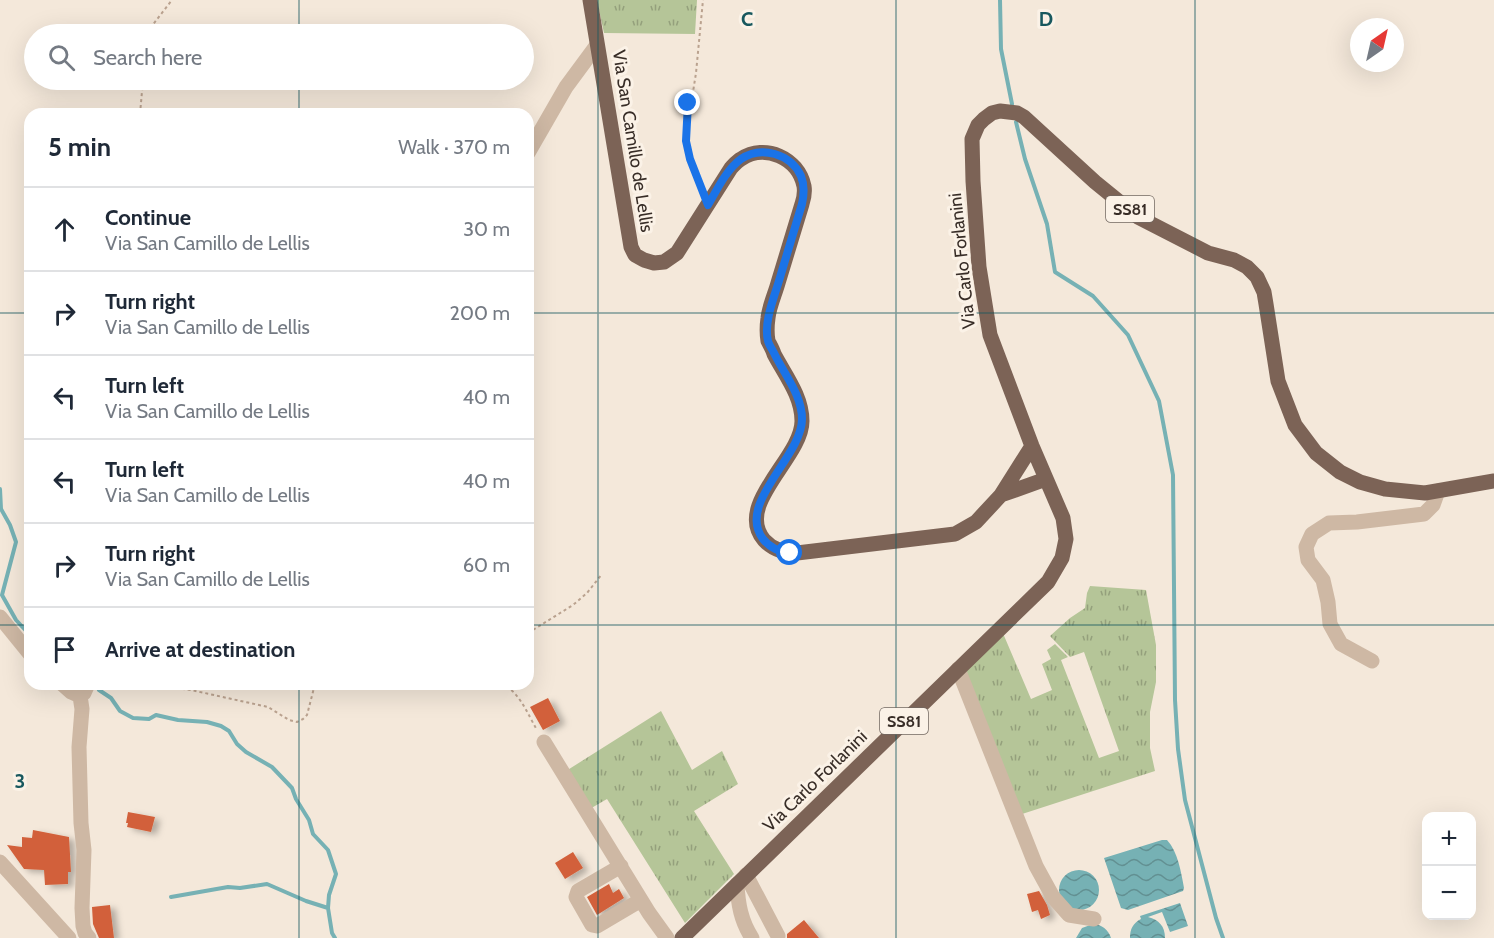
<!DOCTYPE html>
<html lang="en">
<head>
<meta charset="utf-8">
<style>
	:root { --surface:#fff; --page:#f6f6f7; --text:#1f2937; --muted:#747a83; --line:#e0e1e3 }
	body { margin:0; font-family:Cabin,sans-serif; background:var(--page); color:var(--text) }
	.controls { position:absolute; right:18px; bottom:18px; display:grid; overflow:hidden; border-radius:12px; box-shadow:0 6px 24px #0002 }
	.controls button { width:54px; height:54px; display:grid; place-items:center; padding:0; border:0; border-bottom:2px solid var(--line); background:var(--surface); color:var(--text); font:30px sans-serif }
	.compass { position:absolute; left:1350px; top:18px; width:54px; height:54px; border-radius:50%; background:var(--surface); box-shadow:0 6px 24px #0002; rotate:34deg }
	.stop { position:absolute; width:18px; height:18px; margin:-14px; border:4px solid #1a73e8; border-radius:50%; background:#fff }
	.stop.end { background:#1a73e8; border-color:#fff; box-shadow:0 2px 6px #0008 }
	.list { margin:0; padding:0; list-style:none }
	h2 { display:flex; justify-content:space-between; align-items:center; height:78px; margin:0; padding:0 24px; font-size:26px }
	h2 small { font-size:20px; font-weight:400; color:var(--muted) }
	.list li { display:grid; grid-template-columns:39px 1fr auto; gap:18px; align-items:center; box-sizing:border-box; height:84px; padding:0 24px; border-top:2px solid var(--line) }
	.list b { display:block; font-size:22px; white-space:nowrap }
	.list p { margin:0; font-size:20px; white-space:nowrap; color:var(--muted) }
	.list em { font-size:20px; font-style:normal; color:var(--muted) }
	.icon { flex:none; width:33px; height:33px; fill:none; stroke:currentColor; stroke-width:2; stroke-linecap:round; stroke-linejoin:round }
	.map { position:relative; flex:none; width:1494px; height:938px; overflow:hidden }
	.search { position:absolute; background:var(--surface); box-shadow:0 6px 24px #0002; left:24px; top:24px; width:510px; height:66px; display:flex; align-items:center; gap:15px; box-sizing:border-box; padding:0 21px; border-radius:33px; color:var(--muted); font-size:22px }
	.panel { position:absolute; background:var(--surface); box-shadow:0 6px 24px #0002; left:24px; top:108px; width:510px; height:582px; border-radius:18px }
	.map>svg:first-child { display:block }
	.grass { fill:url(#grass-tufts) }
	.water { fill:url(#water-waves) }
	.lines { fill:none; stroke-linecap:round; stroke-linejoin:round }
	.stream { stroke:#76b1b4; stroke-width:4 }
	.building { fill:#d2613a; filter:url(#shadow) }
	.path { stroke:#baa28f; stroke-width:2; stroke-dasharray:3 3; stroke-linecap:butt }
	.minor { stroke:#ceb8a4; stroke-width:15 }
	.major { stroke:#7c6356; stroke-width:15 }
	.route { stroke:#1a73e8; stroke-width:8 }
	.grid { fill:none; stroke:#18585e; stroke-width:1.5; stroke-opacity:0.55 }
	.labels { text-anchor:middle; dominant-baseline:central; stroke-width:6; stroke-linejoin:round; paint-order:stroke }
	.shield { fill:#fbf2e7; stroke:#726861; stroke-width:1.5 }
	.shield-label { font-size:16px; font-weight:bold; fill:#382d27 }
	.street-label { font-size:18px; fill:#382d27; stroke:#fbf2e7 }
	.grid-label { font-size:20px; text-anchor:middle; font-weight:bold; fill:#18585e; stroke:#fbf2e7; stroke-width:6; stroke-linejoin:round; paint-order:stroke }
</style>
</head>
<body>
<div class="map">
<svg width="1494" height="938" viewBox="0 0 1494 938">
	<defs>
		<pattern id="grass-tufts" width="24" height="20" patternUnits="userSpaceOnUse" patternTransform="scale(1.5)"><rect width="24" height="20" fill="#b5c598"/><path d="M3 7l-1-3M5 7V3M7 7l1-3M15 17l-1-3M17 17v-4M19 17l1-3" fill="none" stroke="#94a07c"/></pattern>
		<pattern id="water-waves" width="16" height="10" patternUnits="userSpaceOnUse" patternTransform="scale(1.5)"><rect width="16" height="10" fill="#76b1b4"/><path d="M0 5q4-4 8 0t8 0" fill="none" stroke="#629092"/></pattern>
		<filter id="shadow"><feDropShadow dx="5.5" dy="3" stdDeviation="3" flood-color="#0004"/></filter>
	</defs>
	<rect width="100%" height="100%" fill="#f4e8da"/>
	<path class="grass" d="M597,0H697L695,34L604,33Z
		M1090,586L1146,590L1156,645V682L1150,712V748L1155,771L1019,815L961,671L1002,631L1031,699L1052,690L1042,664L1051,659L1047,650L1055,644L1068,657L1061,660L1099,758L1119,751L1084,652L1070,657L1050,636L1070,618L1085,608L1087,593Z
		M661,711L692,770L722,751L738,784L694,811L734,874L685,923L607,799L588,810L566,771Z"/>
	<path class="water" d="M1162,840H1167C1178,852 1181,872 1184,888L1183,891L1128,910L1121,908L1104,858Z
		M1059 890a20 20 0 1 1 40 0a20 20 0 1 1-40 0Z
		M1180,903L1188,926L1170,932L1162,912L1148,917C1159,920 1165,926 1165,938H1130C1130,929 1133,923 1141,919L1140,916Z
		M1093,924C1102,925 1108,929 1111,938H1076L1082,928Z"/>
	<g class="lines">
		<path class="stream" d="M1000,0L1001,49L1012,104
			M1016,122L1025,159L1047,224L1055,272L1093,296L1128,335L1159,401L1173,475L1175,700L1178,749L1185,800L1216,918L1223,938
			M0,489L1,509L10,525L16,542L2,595L16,620L30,635
			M99,690L111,698L120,711L133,718L149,719L156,715L178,720L207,722L221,726L229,731L237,744L246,752L272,767L292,788L296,799L309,820L313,834L328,850L336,874L329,895L328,908L332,933L335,938
			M171,897L228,887L240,888L267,884L306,901L328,908"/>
	</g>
	<path class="building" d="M548,698L560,721L543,730L530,707Z
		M128,812L155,817L151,832L127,827L128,823H126Z
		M33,830L69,837L71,872H68V884L45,885L44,870L24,869L7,845L22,847V837L32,838Z
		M573,852L583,868L565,879L555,863Z
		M609,884L613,893L619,889L624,898L597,915L587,897Z
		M1039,891L1047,905L1050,915L1041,919L1038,910L1032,912L1027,894Z
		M110,905L114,938H99L93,924L92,907Z
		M804,920L819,938H787V934Z"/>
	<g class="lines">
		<path class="path" d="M149,34L151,27L172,0
			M140,114L143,80
			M701,188L690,159L686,141L688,103L693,92L696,73L703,0
			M528,633L573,605L587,593L602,574
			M146,684L191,690L268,707L289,720L297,722L303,719L307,715L315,684
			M501,684C519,690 528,715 537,730"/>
		<path class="minor" d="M528,153L566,87L597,45
			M0,617L30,654
			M1372,661L1341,644L1330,624L1328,602L1323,580L1308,560L1306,547L1312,534L1329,523L1357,522L1424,514L1433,505L1438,491
			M958,669L1036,866L1053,897L1069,915L1094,919
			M62,684L71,692L80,696L84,693L88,684
			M80,696L82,709L79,747L81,823L84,850L82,908L83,926L85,933L89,938
			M544,742L649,913L667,938
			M0,862L69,938
			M621,866L578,891L576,897L592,925L597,926L641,900
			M746,875L778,936
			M737,884C738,904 741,921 752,938"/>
		<path class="major" d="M590,0L631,247L635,255L644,260L654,263L664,262L677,253L731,168C734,165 737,161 741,159C765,143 798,158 804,186C805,192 804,198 802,204C794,231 786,257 778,283C775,294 769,307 768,318C767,325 767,335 768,341C770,345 773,350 774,354C785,375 802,396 802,421C802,458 734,504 764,540C773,550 784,553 797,553L955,534L976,522L1001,495L1032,446
			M1001,495L1046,479
			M682,938L1048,582L1062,558L1066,539L1063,518L1032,446L990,335L979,267L973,181L972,139L978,125L984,119L992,113L1000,111L1017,113L1024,117L1095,182L1138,217L1208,253L1234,260L1247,267L1257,277L1264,292L1266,304L1278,381L1295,425L1316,453L1340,472L1360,482L1385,489L1425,493L1494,481"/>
	</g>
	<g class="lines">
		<path class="route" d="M688,103L686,141L690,159L708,205C717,190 726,170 741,159C761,145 791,154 801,176C805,186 804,195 802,204C795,228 788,251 781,274C776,293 763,321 768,341C769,345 772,349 774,353C784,374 802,395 802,419C802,457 736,503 763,539C770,548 779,552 790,553"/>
	</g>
	<path class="grid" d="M299,0V34M598,0V938M896,0V938M1195,0V938M299,80V114M0,313H30M528,313H1494M0,625H30M528,625H1494M299,684V938"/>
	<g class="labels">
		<g class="shield">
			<rect x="1106" y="196" width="48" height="26" rx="4.5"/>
			<rect x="880" y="708" width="48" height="26" rx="4.5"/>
		</g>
		<g class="shield-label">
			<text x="1130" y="209">SS81</text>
			<text x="904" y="721">SS81</text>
		</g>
		<g class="street-label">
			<text transform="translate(633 141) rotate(81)">Via San Camillo de Lellis</text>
			<text transform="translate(962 261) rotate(-96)">Via Carlo Forlanini</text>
			<text transform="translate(815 781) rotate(-44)">Via Carlo Forlanini</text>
		</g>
	</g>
	<g class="grid-label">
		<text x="747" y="26">C</text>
		<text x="1046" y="26">D</text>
		<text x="20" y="788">3</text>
	</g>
</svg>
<div class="controls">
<button>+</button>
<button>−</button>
</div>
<svg class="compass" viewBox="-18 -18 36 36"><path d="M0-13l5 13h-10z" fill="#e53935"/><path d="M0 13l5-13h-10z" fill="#747a83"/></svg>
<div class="stop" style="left:790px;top:553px"></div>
<div class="stop end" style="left:688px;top:103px"></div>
<div class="search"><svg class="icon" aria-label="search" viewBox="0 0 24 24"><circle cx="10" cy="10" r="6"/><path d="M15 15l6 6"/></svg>Search here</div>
<section class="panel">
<h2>5 min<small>Walk · 370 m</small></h2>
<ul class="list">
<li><svg class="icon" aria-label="ahead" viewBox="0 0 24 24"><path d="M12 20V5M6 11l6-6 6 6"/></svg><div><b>Continue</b><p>Via San Camillo de Lellis</p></div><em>30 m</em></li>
<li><svg class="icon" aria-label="right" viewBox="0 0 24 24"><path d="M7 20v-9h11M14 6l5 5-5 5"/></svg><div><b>Turn right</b><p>Via San Camillo de Lellis</p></div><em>200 m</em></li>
<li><svg class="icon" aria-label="left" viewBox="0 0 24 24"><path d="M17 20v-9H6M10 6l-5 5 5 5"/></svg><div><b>Turn left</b><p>Via San Camillo de Lellis</p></div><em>40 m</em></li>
<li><svg class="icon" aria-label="left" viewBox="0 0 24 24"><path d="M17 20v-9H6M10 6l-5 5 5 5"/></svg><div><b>Turn left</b><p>Via San Camillo de Lellis</p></div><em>40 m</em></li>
<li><svg class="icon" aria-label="right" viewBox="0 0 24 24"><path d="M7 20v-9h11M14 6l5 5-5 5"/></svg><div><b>Turn right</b><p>Via San Camillo de Lellis</p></div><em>60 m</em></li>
<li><svg class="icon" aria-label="arrive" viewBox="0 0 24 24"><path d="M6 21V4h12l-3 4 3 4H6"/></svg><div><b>Arrive at destination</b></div></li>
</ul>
</section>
</div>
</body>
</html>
